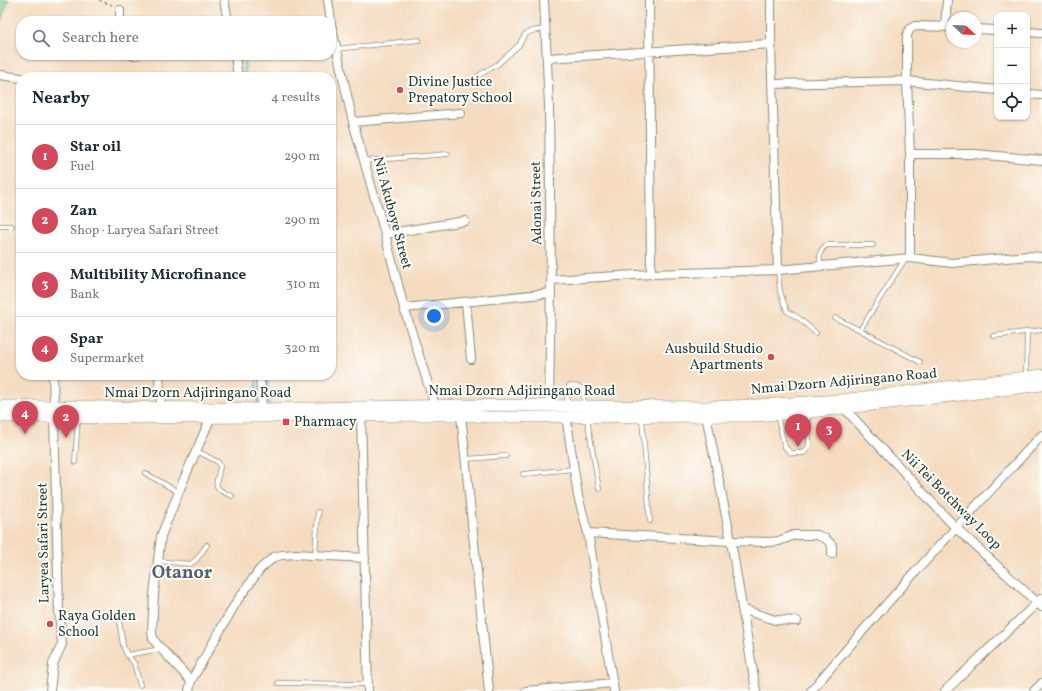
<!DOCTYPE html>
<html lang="en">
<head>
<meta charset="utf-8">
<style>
	:root { --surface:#fff; --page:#f2f2f3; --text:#1f2937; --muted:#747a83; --line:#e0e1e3; --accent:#d1495b }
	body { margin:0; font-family:Vollkorn,serif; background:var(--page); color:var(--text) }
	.controls { position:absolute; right:12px; top:12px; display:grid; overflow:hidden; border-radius:8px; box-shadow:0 1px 3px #0004 }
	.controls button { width:36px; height:36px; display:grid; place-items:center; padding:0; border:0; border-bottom:1px solid var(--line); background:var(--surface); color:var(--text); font:20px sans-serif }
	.compass { position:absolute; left:946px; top:12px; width:36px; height:36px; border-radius:50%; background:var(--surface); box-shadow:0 1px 3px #0004; rotate:113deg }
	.you { position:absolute; left:434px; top:316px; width:14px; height:14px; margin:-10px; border:3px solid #fff; border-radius:50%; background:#1a73e8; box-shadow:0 0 0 6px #1a73e833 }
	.badge { display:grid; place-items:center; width:26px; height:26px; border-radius:50%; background:var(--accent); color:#fff; font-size:13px; font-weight:700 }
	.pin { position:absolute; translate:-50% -33px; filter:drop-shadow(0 1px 2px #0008) }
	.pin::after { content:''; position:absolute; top:21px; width:14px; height:12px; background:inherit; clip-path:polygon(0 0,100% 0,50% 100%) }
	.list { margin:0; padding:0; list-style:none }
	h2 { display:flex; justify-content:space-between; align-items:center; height:52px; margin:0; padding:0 16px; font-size:17px }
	h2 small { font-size:13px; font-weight:400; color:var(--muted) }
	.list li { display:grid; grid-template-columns:26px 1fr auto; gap:12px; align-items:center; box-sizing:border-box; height:64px; padding:0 16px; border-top:1px solid var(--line) }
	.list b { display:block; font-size:15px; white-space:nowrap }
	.list p { margin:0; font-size:13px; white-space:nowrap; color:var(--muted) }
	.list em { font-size:13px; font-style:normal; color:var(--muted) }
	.icon { flex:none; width:22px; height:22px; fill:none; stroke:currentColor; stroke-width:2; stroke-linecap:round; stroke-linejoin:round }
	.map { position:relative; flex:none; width:1042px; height:691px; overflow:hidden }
	.search { position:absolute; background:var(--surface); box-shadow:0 1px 3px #0004; left:16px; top:16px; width:320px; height:44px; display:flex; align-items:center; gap:10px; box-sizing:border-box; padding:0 14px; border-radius:16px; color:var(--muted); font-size:15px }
	.panel { position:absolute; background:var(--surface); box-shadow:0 1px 3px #0004; left:16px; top:72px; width:320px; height:308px; border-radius:16px }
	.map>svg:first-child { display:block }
	.green { fill:#86d696; stroke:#528a65 }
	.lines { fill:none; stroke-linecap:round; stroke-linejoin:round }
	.stream { stroke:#55c1cf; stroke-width:2.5 }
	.service-casing { stroke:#8a8c7a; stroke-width:5.5 }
	.minor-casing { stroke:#8a8c7a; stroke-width:10 }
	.secondary-casing { stroke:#8a8c7a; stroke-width:12 }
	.path { stroke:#8a8c7a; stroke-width:1.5; stroke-dasharray:3 3; stroke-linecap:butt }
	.service { stroke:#fff; stroke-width:4 }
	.minor { stroke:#fff; stroke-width:8 }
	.secondary { stroke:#fff; stroke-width:11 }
	.poi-dot { fill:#d1495b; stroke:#fdfcf7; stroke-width:1.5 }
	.labels { text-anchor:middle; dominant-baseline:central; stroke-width:4; stroke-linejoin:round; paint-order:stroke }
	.poi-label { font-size:14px; fill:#1f3d34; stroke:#fdfcf7; text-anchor:start }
	.street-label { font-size:14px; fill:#1f3d34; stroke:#fdfcf7 }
	.district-label { font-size:18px; font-weight:bold; fill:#52636c; stroke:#fdfcf7 }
</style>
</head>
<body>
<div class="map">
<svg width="1042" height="691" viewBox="0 0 1042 691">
	<rect width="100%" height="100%" fill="#fdfcf7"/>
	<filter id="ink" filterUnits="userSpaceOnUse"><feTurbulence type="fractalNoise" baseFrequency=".025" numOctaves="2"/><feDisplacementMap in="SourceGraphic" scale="8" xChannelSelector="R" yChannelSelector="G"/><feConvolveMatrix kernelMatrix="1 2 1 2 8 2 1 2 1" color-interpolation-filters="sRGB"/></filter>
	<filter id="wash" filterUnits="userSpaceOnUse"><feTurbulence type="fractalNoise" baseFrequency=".012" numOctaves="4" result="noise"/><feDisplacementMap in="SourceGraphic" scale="16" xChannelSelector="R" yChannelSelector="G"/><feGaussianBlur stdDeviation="0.9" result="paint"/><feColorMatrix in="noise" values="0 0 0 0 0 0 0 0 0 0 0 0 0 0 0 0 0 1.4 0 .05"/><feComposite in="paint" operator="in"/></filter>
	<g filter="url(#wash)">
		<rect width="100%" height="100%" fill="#f5dcc0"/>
		<path class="green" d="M0,0H9L0,23Z"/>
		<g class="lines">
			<path class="stream" d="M244,56L245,77
				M256,375L258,405
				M267,375L269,406"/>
		</g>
	</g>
	<g filter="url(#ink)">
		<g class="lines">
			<defs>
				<path id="service" d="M336,49L419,40
					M471,80L498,64L519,45C521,42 522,39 524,36C528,30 538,30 545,29
					M364,161L448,154
					M0,226H12
					M905,259L860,330L920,362
					M820,266C820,257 818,250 827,245H873
					M778,270L780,292L787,311L800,319L816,333
					M835,318L860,330
					M993,336L1042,330
					M1026,375L1027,331
					M567,406V393L569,386C575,386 579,386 583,389L584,406
					M777,416L785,447L791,453H804L807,449L809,445L808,412
					M587,418L599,489
					M642,418L650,521
					M197,451L218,462L220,466C217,486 210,487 232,496
					M466,459L506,456
					M75,462L78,418
					M145,473L178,492
					M523,474L574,469
					M315,555L318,512
					M158,561L190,564L196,560L207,545
					M118,614L123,645L127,655
					M278,683L368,684
					M140,685L134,663L127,655L161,649"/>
				<path id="minor" d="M224,0L228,21
					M328,0L331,21
					M544,0L549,106L551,280L549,406
					M649,0L651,274
					M771,0V44L778,270
					M120,10V21
					M331,24L353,122L385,234L404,308L435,406
					M945,26L947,0
					M976,29L997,30
					M1027,32L1042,33
					M131,55H137
					M235,55L238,77
					M547,58L771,44
					M0,75L21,78
					M772,84L907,81L997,90
					M1027,94L1042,95
					M353,122L461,113
					M910,154H974L1042,160
					M385,234L465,221
					M910,258V154L907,81V35L910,29L915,26L952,27
					M551,280L651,274L778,270L910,258L952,263L1029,256L1042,257
					M466,302L471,359
					M404,308L551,293
					M53,375L54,406
					M159,375L161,408
					M260,375L262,409
					M845,409L956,528L1042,607
					M461,415L489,691
					M706,415L731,541L756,691
					M361,416L368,691
					M566,416L578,496L588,533L614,691
					M588,533L731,541L769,542L779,541L794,535H817L826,539L832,545V554
					M742,609L775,620L797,621
					M191,681L156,643L153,638L152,633L154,594L161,536L184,479L211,417
					M50,691L53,664L62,644L59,611L54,417
					M189,691L191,681L237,601L260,569L274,557L282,555L295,554L365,558
					M526,691L613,683
					M811,691C885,603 964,519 1042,435
					M945,691L1042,598
					M1034,691L1042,683"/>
				<path id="secondary" d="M0,406H54L107,407L214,408L262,409L460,405L704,407L757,405L841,400L1042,375
					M0,417H54L108,418L264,417L434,415H461L489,417L751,416L801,413L969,394L1042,385"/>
			</defs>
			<use href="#service" class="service-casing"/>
			<use href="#minor" class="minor-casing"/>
			<use href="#secondary" class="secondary-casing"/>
			<path class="path" d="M99,0L112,5"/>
			<use href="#service" class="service"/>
			<use href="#minor" class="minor"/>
			<use href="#secondary" class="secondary"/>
		</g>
	</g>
	<g class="poi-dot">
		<circle cx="400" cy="90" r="4"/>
		<circle cx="771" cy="357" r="4"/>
		<rect x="282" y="418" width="8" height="8" rx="2"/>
		<circle cx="50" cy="624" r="4"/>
	</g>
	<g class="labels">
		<g class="poi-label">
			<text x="408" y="82">Divine Justice<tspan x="408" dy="16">Prepatory School</tspan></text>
			<text x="763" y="349" text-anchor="end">Ausbuild Studio<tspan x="763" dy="16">Apartments</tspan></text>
			<text x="294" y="422">Pharmacy</text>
			<text x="58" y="616">Raya Golden<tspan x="58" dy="16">School</tspan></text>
		</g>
		<g class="street-label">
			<text transform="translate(537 203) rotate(-91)">Adonai Street</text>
			<text transform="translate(392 213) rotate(75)">Nii Akuboye Street</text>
			<text transform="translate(844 382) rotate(-5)">Nmai Dzorn Adjiringano Road</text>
			<text x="522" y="391">Nmai Dzorn Adjiringano Road</text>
			<text x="198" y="393">Nmai Dzorn Adjiringano Road</text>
			<text transform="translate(951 500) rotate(45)">Nii Tei Botchway Loop</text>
			<text transform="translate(44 543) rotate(-91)">Laryea Safari Street</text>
		</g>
		<g class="district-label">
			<text x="182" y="573">Otanor</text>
		</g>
	</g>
</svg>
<div class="controls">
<button>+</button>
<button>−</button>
<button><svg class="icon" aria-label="locate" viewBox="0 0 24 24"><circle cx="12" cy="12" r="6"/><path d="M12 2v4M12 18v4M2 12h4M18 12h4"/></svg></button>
</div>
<svg class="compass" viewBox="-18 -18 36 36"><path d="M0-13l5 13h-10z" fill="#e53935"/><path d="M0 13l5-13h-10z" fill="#747a83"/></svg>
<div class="you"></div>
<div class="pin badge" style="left:798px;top:447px">1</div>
<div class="pin badge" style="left:66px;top:438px">2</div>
<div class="pin badge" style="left:829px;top:450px">3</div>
<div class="pin badge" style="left:25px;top:434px">4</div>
<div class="search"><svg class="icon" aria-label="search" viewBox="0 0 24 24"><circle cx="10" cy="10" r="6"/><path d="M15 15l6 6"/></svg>Search here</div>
<section class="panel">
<h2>Nearby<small>4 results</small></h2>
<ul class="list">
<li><span class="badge">1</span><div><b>Star oil</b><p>Fuel</p></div><em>290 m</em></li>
<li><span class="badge">2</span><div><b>Zan</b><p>Shop · Laryea Safari Street</p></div><em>290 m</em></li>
<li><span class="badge">3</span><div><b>Multibility Microfinance</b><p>Bank</p></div><em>310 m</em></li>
<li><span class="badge">4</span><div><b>Spar</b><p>Supermarket</p></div><em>320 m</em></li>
</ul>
</section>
</div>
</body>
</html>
